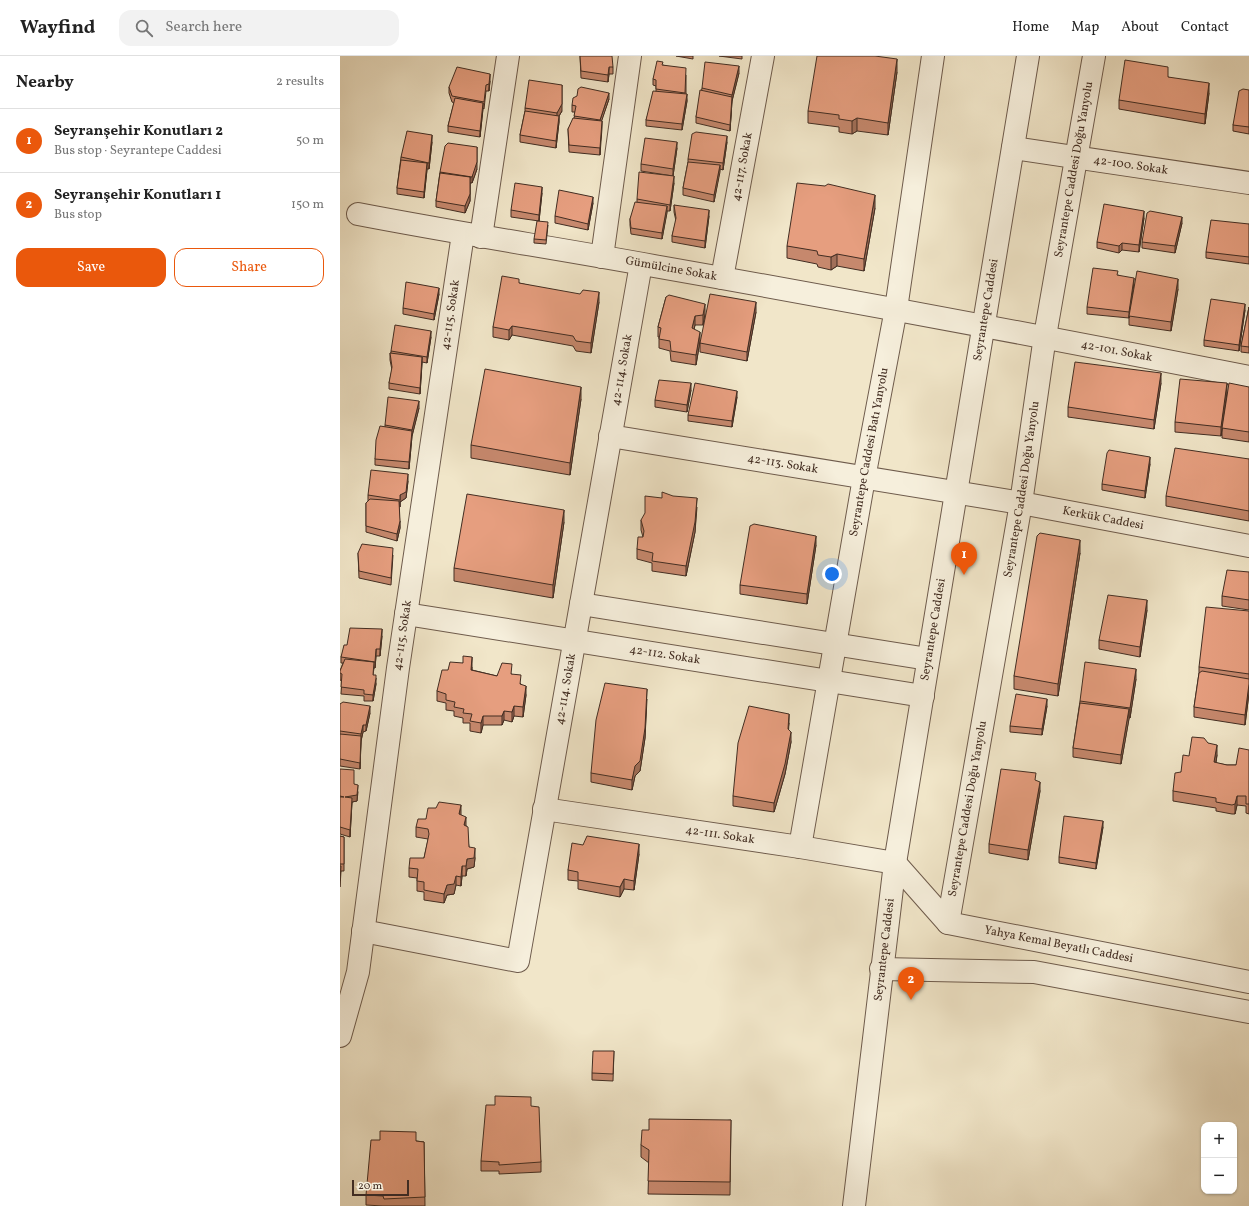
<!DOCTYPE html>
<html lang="en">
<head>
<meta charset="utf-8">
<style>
	:root { --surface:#fff; --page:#f2f2f2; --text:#222; --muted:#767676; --line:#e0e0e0; --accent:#ea580c }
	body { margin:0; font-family:Vollkorn,serif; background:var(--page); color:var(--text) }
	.controls { position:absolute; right:12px; bottom:12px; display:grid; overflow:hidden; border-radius:8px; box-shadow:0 1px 3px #0004 }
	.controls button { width:36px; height:36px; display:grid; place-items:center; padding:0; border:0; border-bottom:1px solid var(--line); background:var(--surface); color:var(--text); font:20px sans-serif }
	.scale { position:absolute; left:12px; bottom:10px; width:57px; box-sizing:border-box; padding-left:4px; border:2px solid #422d22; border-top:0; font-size:11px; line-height:14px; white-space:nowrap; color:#422d22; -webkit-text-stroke:3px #f6efdc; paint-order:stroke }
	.you { position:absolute; left:492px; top:518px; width:14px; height:14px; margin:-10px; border:3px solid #fff; border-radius:50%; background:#1a73e8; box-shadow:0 0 0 6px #1a73e833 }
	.badge { display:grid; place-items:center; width:26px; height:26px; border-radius:50%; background:var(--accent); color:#fff; font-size:13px; font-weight:700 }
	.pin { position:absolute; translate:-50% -33px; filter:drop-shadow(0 1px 2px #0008) }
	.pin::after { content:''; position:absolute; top:21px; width:14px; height:12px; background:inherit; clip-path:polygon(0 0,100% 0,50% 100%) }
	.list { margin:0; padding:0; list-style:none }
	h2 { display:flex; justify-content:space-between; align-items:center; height:52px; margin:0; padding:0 16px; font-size:17px }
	h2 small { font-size:13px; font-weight:400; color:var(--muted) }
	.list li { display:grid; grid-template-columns:26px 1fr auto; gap:12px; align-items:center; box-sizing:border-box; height:64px; padding:0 16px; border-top:1px solid var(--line) }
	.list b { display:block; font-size:15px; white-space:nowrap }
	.list p { margin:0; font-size:13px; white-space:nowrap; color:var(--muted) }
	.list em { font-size:13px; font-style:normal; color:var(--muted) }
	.actions { display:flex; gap:8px; padding:12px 16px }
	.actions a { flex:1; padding:9px 0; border:1px solid var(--accent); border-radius:12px; text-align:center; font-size:14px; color:var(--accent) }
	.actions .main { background:var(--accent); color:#fff }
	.icon { flex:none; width:22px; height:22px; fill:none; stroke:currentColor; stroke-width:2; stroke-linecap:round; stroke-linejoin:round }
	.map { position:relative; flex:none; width:909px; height:1150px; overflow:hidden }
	header { display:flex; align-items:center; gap:24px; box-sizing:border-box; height:56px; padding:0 20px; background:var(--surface); border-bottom:1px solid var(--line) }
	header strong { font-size:19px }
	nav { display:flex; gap:22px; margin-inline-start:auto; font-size:14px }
	.search { width:280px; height:36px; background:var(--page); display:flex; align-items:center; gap:10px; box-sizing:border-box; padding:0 14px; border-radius:12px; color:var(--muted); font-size:15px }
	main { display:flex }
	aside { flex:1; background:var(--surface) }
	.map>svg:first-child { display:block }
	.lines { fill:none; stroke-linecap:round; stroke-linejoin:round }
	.minor-casing { stroke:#6e5b4c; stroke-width:24 }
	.minor { stroke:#f6efdc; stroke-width:22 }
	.wall { fill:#c6886d; stroke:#422d22 }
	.shaded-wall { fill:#a16f59; stroke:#422d22 }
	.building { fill:#e69e7f; stroke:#422d22 }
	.labels { text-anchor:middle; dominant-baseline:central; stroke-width:3; stroke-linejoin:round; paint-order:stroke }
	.street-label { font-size:12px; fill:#422d22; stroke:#f6efdc }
</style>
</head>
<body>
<header>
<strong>Wayfind</strong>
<div class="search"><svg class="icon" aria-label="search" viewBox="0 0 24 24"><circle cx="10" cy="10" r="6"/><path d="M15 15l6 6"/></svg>Search here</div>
<nav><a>Home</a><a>Map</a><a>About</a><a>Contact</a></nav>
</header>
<main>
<aside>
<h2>Nearby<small>2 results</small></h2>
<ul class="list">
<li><span class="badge">1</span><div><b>Seyranşehir Konutları 2</b><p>Bus stop · Seyrantepe Caddesi</p></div><em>50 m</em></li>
<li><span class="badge">2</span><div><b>Seyranşehir Konutları 1</b><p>Bus stop</p></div><em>150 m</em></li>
</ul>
<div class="actions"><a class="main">Save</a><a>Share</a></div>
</aside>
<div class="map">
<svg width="909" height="1150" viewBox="0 0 909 1150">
	<rect width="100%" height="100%" fill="#f1e6c9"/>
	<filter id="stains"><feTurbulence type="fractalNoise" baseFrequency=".005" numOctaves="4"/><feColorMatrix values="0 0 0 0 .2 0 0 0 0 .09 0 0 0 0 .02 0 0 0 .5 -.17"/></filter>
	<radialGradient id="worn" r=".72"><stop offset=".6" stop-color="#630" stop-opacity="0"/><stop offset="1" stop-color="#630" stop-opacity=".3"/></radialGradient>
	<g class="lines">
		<defs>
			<g id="minor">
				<path id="s1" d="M673,92L909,127"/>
				<path id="s2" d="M18,158C116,177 215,192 314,210C513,245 711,282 909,321"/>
				<path d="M141,181L168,0"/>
				<path d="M262,201L290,0"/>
				<path id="s3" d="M382,222L423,0"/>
				<path id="s4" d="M270,380L681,447L909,490"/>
				<path d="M241,548L588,603"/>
				<path id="s5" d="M66,558L583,640"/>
				<path id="s6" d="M204,753L460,791L555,807L608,867L909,926"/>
				<path id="s7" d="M460,791L524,422L556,253L593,0"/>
				<path id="s8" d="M608,867L681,447L705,280L754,0"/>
				<path id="s9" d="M23,875L178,905L301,208"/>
				<path d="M541,913L694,916L909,956"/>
				<path id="s10" d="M0,980L18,916L58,612L123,178"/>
				<path id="s11" d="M514,1150L555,807L688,0"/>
			</g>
		</defs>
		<use href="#minor" class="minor-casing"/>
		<use href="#minor" class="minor"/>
	</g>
	<path class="wall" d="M240,0L273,11V18H269L268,26L241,22Z
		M336,0H353V3Z
		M379,0H402V3Z
		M323,9L346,19V38L347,45L342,74L306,70V64L316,35V30L313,29V23Z
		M557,16L548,79L517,75L512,78L499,76V71L468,67V55Z
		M399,17L392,45L390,75L356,67V61L362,32Z
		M828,21L869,37L865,68L779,53V44Z
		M150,25L149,35H146L144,53L143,52L140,81L108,76V70L114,47L112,46L109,37V31Z
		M909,34V78L893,75V69Z
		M269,43L261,65L260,99L229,96L228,73L234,63L235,56H232V49Z
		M185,52L222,55L219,60V66L216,92L180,86V79L185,55Z
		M92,86L89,113H87L84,142L57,138V132L61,101Z
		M387,86L383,114L380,113L374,146L343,139V132L348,106V103Z
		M337,92L333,120L301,115V108Z
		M137,113L132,127H130V145L125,157L96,151V145L100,116Z
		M334,127L330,155H327L322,183L291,178L290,169V163L297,146V143Z
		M202,137L199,165L171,161V154Z
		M253,147L248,174L215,167V160Z
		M334,149L369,160L365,192L332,186V180L336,165L334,156Z
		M535,152L524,215L497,210L491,214L478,211L477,208L447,202V190Z
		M804,162L799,196L782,194L779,197L757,192V186Z
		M842,167L835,197L802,192V186Z
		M909,168V208L866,202V196Z
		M208,169L206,188L194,187V183Z
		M778,219L794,228L789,262L747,258V251Z
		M179,227L259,246L251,297L236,295L233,290L172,279L169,284L153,281V271Z
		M838,233L831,275L789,269V260Z
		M99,238L94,264L63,258V252Z
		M326,241L365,258L363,269H355L354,273L360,285L356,309L331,305L330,295L319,292V281H318V271Z
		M909,251V297L901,296V290Z
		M905,254L899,295L864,290V284Z
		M416,256L407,305L360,296V287Z
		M91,281L87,307L82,306L80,338L49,333V327L52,314L50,304V297H51V295Z
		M821,327L814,373L728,361V351Z
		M909,331V386L882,382V372Z
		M351,334L347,356L315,351V344Z
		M887,337L881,380L835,376V366Z
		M397,341L392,371L348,365V359Z
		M241,343L230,419L131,402V389Z
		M79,352L72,380L69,413L35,409V403L45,371V369Z
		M909,403V465L826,450V440Z
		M810,408L805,442L762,434V428Z
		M68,425L66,442L60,446V451L59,450L60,472L57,485L26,476V447L28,446V439Z
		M357,451L355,476L346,520L312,515V507L297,503V493L303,481L301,474V464Z
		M224,466L213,542L114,525V512Z
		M476,489L467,548L400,538V529Z
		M18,497L53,499L51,529L19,522Z
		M740,497L718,640L674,633V620Z
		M909,516V554L882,550V540Z
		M807,554L800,601L759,593V584Z
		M909,555V637L905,669L854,661V651L859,617V611Z
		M42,580L40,600H36L35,612H34L33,619L36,628L33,645H24V640L1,638L2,625L0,624V615L3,607H1V601L7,589Z
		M123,607L132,611V614L157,620L172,618L181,628L186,639L183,661L174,660L172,666L164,664L162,669H143L141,677L130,675V667H123V662L114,660V655L106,654V647L97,645V635L108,614Z
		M796,623L790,662H789L781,708L733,701V692L740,645Z
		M307,643L305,682L300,715L295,720L292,734L251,726V717Z
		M0,648L30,657L26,675L23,676L21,685L20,713L0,710Z
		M707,650L702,679L670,676V670Z
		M449,667L448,674L451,686L445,718L434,756L393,750V740Z
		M868,687L877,699L876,707L887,709H896L909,694V758L906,757V750L897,749L895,758H892L876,755V752L833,745V735L841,716L849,700Z
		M0,713L14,728L18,736L17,745L12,746L10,781L0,778Z
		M696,725L700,735L688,804L649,797V788Z
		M121,759L126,770L129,791L135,802L134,811L127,813L126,820H122L121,830L116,829L114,838L107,839L104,847L84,844V836L77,835V822L69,821V812L84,802L88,784V783L76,781V771L86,763Z
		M763,771L756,813L719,807V801Z
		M0,780L4,781V815H1L0,831Z
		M243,789L299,798L294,834L284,833L280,841L238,833V825L228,824V814Z
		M274,995L273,1025L252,1024V1017Z
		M191,1050L201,1106V1116L159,1118V1115H141V1105Z
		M391,1064L390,1139L308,1138L309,1107L301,1101V1089L309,1074Z
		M76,1085L84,1086L85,1150H43L26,1149V1139Z"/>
	<path class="shaded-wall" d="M557,3V16L548,79V67Z
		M399,10V17L392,45L390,75L392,39Z
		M269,11V18L268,26V19Z
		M150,18V25L149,35V28Z
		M869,27V37L865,68V58Z
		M222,29V55L219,60V66L216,92L217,57Z
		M269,37V43L260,70V64Z
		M347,38V45L342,74V68Z
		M143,47V53L140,81V75Z
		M517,62V75L512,78V65Z
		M262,65V72L260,99V92Z
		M92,79V86L89,113V107Z
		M387,80V86L383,114V107Z
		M337,86V92L333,120V113Z
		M137,91V113L132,127V121Z
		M87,107V114L84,142V136Z
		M380,109V116L374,146V139Z
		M334,120V127L330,155V149Z
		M130,121V145L125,157V150Z
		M202,131V137L199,165V159Z
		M535,139V152L524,215V203Z
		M253,141V147L248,174V168Z
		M327,150V157L322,183V177Z
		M369,154V160L365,192V185Z
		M804,155V162L799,196V189Z
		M842,161V167L835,197V190Z
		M782,187V194L779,197V190Z
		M497,198V210L491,214V201Z
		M794,222V228L789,262V256Z
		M838,223V233L831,275V266Z
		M99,232V238L94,264V258Z
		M259,236V246L251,297V287Z
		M416,246V256L407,305V296Z
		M365,248V258L363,269V259Z
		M905,248V254L899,295V289Z
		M355,260V269L352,282V272Z
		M172,270V279L169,284V274Z
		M91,275V281L87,307V301Z
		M360,276V285L356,309V299Z
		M82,301V308L80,338V332Z
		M821,317V327L814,373V364Z
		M351,327V334L347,356V349Z
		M887,327V337L881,380V371Z
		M241,331V343L230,419V407Z
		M397,335V341L392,371V365Z
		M79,345V352L72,380L69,413V406L72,374Z
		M810,401V408L805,442V435Z
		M68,418V425L66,442L60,446V451V439Z
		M357,442L355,476L346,520V510Z
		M224,454V466L213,542V529Z
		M60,465V472L57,485V478Z
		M476,480V489L467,548V538Z
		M740,484V497L718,640V628Z
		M807,544V554L800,601V591Z
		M42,573V580L40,600V593Z
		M36,593V600L35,612V606Z
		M132,601V611L131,624V614Z
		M796,613V623L790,662V652Z
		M36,622V628L33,645V639Z
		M909,628V637L905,669V659Z
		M186,630V639L183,661V651Z
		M307,633L305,682L300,715L295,720L292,734V724Z
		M707,643V650L702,679V673Z
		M30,650V657L26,675V669Z
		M174,650V660L172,666V656Z
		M789,653V663L781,708V699Z
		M164,655V664L162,669V660Z
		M449,658V667L448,683V673Z
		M143,660V669L141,677V667Z
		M23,669V676L21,685L20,713L21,678Z
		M451,676V686L445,718L434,756V747Z
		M877,689V699L874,716V706Z
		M700,726V735L688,804V794Z
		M18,729L17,745L12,746L10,781V774L5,741Z
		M897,740V749L895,758V748Z
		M121,749V759L119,768V758Z
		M126,761V770L124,769Z
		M763,765V771L756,813V807Z
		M299,788V798L294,834V825Z
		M135,792V802L134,811L127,813L126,820V810L127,803Z
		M122,810V820L121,830V821Z
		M116,820V829L114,838L107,839L104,847V838L107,829Z
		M284,823V833L280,841V831Z"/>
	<path class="building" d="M240,0H272L273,11H269L268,19L241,15Z
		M477,0H535L557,3L548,67L517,62L512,65L499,63V59L468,55Z
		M785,4L828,11V21L869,27L865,58L779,44Z
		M317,5L323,6L322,9L346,12L345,37L316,33V24L313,23Z
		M365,6L399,10L392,39L362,32Z
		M117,11L150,18L149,28L146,29L144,46L112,40L109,31Z
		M189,24L222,29V48L217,57L185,52Z
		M241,31L269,37L260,64L234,60L236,50L232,49L233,42L237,40L238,33Z
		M903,33L909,34V71L893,69L899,35Z
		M360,34L392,41L390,69L356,61Z
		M313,35L347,38L342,68L306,64Z
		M115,42L143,47L140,75L108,70Z
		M185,55L219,60L216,85L180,79Z
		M233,62L262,65L260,92L229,89L228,73Z
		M67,75L92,79L89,107L61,101Z
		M356,76L387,80L383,107L348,103L352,78Z
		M305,82L337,86L333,113L301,108Z
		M108,87L137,91V106L132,121L100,116L105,90Z
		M61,104L87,107L84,136L57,132Z
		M348,106L380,109L374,139L343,132Z
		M299,116L334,120L330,149L297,143Z
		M100,117L130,121V138L125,150L96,145Z
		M175,127L202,131L199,159L171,154Z
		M457,127L485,130L488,128L535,139L524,203L497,198L491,201L478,199L477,195L447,190Z
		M219,134L253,141L248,168L215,160Z
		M295,146L327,150L322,177L291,172L290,163Z
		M764,148L804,155L799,189L782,187L779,190L757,186Z
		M334,149L369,154L365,185L332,180L336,162Z
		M810,155L842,161L835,190L802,186L807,157Z
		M871,164L909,168V201L866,196Z
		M197,165L208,166L206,184L194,183Z
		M753,212L778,215L777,219L794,222L789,256L747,251Z
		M797,215L838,223L831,266L789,260Z
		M162,220L179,223V227L240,238L243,234L259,236L251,287L236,285L233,280L172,270L169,274L153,271Z
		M66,226L99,232L94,258L63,252Z
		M370,238L416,246L407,296L360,287Z
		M329,239L365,248L363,259L355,260L352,272L360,276L356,299L331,295L330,285L319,283L321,272L318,271L326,241Z
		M871,243L905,248L899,289L864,284Z
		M909,251V291L901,290Z
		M55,269L91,275L87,301L51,295Z
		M50,297L82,301L80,332L49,327L52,311Z
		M735,306L821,317L814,364L728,351Z
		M145,313L241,331L230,407L131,389Z
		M840,323L887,327L881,371L835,366Z
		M319,324L351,327L347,349L315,344Z
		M355,327L397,335L392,365L348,359Z
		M889,327L909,331V376L882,372Z
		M48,341L79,345L72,374L45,369Z
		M40,370L72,375L69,406L35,403L36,384Z
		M835,392L909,403V455L826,440Z
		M769,394L810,401L805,435L762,428L767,397Z
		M31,414L68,418L66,436L60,439V444L28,439Z
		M322,436L333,440L357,442L355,466L346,510L312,505L313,497L297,493L298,481H303L304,475L301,464L305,457V440L322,442Z
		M127,438L224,454L213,529L114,512Z
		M30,443L59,445L60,465L57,478L26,470V447Z
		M414,468L476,480L467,538L400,529L410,470Z
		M700,477L740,484L718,628L674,620L697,480Z
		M22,488L53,492L51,522L19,515L18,497Z
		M887,514L909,516V544L882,540Z
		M768,539L807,544L800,591L759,584Z
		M866,551L909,555V618L859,611Z
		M10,572L42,573L40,593H36L35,606L1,601L4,589H7Z
		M123,600L132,601L131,614L157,620L162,607L172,608L171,618L181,619L180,628L186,630L183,651L174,650L172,656L164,655L162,660H143L141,667L130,665L132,658L123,657L124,653L114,651L115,646L106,644V638L97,635L102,614H108L110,606L123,607Z
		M5,603L34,606L33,619H36V622L33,639L24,638V634L1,631L2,618L0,617V615Z
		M745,606L796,613L790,652L740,645Z
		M862,615L909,623V628L905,659L854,651L859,617Z
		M265,627L307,633L305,672L300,705L295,710L292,724L251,717L256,664Z
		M676,638L707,643L702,673L670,670Z
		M3,646L30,650L26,669H23L21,678L0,675V648Z
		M740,647L789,653L781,699L733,692Z
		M409,650L449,658L448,673L451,676L445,708L434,747L393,740L398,687Z
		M0,678L21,680L20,707L0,703Z
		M852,681L864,682L868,687L877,689L874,706L887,709H896L899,692L909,694V748H906V740H897L895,748L892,749L876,746V742L833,735L835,717L841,716L843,699L849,700Z
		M0,713L14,714V728L18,729L17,739L5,741L12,742L10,774L0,771V741H4L0,740Z
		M661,713L696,717L695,724L700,726L688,794L649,788Z
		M99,746L121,749L119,758L126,761L124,769L128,771L129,791L135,792L134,802L127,803L126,810H122L121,821L116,820L114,828L107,829L104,838L84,834V826L77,825L78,813L69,812L70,802H84L89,778L88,773L76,771L78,763H86L88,752H96Z
		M724,760L763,765L756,807L719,801Z
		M0,780L4,781V808H0Z
		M247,780L299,788L294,825L284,823L280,831L238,824V816L228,814L232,787L243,789Z
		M0,810H1L0,825Z
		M253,995H274L273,1018L252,1017Z
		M155,1040L191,1041V1050L199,1051L201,1106L159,1109V1106L141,1105L146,1049H155Z
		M309,1063L391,1064L390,1126L308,1125L309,1094L301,1089L302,1074H309Z
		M40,1075L76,1076V1085L84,1086L85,1141L44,1143L43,1140L26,1139L31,1084H40Z"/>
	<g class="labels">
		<g class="street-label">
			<text stroke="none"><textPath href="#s1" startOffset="119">42-100. Sokak</textPath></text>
			<text stroke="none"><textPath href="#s3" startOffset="113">42-117. Sokak</textPath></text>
			<text stroke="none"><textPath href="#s8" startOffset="764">Seyrantepe Caddesi Doğu Yanyolu</textPath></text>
			<text stroke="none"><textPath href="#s2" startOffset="318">Gümülcine Sokak</textPath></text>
			<text stroke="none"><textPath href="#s11" startOffset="906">Seyrantepe Caddesi</textPath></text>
			<text stroke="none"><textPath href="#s10" startOffset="730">42-115. Sokak</textPath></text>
			<text stroke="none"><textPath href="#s2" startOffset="771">42-101. Sokak</textPath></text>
			<text stroke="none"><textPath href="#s9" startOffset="758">42-114. Sokak</textPath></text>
			<text stroke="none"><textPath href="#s7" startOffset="401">Seyrantepe Caddesi Batı Yanyolu</textPath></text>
			<text stroke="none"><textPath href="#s4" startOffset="175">42-113. Sokak</textPath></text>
			<text stroke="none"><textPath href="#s8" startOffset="440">Seyrantepe Caddesi Doğu Yanyolu</textPath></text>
			<text stroke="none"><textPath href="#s4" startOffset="500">Kerkük Caddesi</textPath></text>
			<text stroke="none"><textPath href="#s11" startOffset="582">Seyrantepe Caddesi</textPath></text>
			<text stroke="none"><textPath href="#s10" startOffset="406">42-115. Sokak</textPath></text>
			<text stroke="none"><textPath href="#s5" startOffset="262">42-112. Sokak</textPath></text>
			<text stroke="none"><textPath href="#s9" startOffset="434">42-114. Sokak</textPath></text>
			<text stroke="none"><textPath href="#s8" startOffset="116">Seyrantepe Caddesi Doğu Yanyolu</textPath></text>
			<text stroke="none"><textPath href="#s6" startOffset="178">42-111. Sokak</textPath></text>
			<text stroke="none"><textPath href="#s6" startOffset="548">Yahya Kemal Beyatlı Caddesi</textPath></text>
			<text stroke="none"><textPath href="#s11" startOffset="258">Seyrantepe Caddesi</textPath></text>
		</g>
	</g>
	<rect width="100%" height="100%" filter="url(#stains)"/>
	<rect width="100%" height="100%" fill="url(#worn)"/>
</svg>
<div class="controls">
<button>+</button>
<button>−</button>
</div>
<div class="scale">20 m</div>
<div class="you"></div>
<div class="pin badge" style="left:624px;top:519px">1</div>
<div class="pin badge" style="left:571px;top:944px">2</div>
</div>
</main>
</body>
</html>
